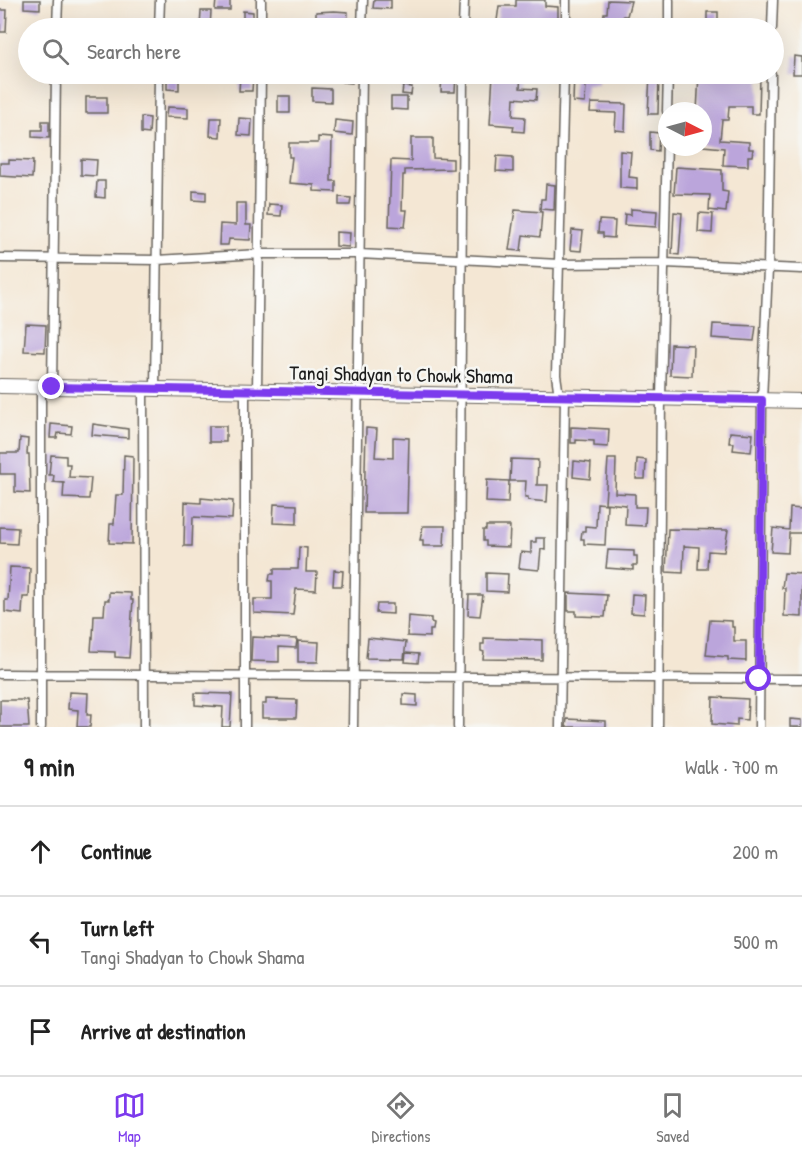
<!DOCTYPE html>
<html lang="en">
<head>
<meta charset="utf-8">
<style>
	:root { --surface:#fff; --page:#f2f2f2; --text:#222; --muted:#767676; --line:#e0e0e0; --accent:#7c3aed }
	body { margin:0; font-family:"Patrick Hand",sans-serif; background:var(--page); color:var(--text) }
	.compass { position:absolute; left:658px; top:102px; width:54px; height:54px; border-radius:50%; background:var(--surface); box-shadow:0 6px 24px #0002; rotate:96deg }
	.stop { position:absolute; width:18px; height:18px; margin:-14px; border:4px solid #7c3aed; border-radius:50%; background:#fff }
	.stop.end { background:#7c3aed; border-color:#fff; box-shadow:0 2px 6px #0008 }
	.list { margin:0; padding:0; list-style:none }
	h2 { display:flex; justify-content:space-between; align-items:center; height:78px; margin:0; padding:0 24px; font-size:26px }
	h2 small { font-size:20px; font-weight:400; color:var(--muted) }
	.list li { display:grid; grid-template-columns:39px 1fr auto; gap:18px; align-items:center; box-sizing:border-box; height:90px; padding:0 24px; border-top:2px solid var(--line) }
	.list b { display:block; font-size:22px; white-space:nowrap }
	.list p { margin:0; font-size:20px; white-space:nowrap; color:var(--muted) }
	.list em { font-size:20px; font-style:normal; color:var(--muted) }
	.icon { flex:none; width:33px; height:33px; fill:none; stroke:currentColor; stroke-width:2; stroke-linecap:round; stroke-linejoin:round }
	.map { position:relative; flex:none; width:802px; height:727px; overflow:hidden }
	.search { position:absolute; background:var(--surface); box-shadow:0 6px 24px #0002; left:18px; right:18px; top:18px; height:66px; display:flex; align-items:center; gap:15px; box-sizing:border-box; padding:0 21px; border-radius:33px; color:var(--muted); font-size:22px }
	.sheet { height:348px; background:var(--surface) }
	nav { display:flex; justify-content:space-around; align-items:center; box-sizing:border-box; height:84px; border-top:2px solid var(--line); background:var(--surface); font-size:16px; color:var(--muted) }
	nav a { display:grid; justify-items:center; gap:3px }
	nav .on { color:var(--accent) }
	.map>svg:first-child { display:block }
	.building { fill:#bba5db }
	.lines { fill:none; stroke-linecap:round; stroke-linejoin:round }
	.minor-casing { stroke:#68635c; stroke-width:11 }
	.primary-casing { stroke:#68635c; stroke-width:16 }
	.minor { stroke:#fff; stroke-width:8 }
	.primary { stroke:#fff; stroke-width:14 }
	.route { stroke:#7c3aed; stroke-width:8 }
	.labels { text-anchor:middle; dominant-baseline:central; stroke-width:5; stroke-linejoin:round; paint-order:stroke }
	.street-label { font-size:20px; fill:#1c1c1c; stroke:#f6f6f2 }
</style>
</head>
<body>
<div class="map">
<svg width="802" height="727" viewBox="0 0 802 727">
	<rect width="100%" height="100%" fill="#f6f6f2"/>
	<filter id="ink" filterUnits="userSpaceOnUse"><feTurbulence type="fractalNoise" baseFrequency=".0167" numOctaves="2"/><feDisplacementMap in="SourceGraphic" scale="12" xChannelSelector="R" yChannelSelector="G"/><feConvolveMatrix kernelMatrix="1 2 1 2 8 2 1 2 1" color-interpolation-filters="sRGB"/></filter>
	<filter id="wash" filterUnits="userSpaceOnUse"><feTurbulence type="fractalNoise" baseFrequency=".008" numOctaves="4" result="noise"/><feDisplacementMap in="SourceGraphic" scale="24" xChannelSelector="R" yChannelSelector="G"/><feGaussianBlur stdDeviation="1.35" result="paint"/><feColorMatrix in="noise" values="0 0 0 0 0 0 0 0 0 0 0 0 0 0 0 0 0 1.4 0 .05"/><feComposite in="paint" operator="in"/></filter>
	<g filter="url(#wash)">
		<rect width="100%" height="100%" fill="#f4e7d4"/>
		<g id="blocks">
			<path class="building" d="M24,0H40V9L24,8Z
				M216,0H230V10H215Z
				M374,0H391V9L373,8Z
				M516,0H545V6L558,7V28H496L499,6H516Z
				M608,0L631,1L627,16H623L622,28H603L604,13H607Z
				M0,10H7L6,32H0Z
				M201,11H211L210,28H200Z
				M243,11L253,12V28H243Z
				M334,11L348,12L347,27L329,25V28H316V12Z
				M707,12H718V28H707Z
				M794,56L802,57V74H793Z
				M167,74H179V90L167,89Z
				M343,74L353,75L352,83L342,82Z
				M442,74H456L455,92H441Z
				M493,74H521L520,88L537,89L536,100L514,98L513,116L525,117L524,132L513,131L514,126L490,124Z
				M574,74H581V76L598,77V84H586L585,103L573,102Z
				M650,74H659L658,114H648Z
				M699,74L760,76L759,114H751V106H729L728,120H722L720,140L749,142V149H753L752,156H748V166L723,165L724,148L703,146V111H697Z
				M240,76H253L252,91H239Z
				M403,86L412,87L411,95L402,94Z
				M312,88L331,89V102L312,101Z
				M278,96H290V113H278Z
				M86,97H107V113H86Z
				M391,97H407V110L391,109Z
				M591,103L626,104L625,131L615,130L616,113L590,112Z
				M167,107L188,108V118L166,117Z
				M141,117L150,118L149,134L141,133Z
				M211,118H221L220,137L210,136Z
				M239,118L252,119L251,136L238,135Z
				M335,120L353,122L352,135L334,133Z
				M42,121H49V138L32,137V130H42Z
				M650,132L659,133L658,151L650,150Z
				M318,137L332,138L331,181H336V192L314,191V185L289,183L292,157H289V143H318Z
				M411,138H433V158L453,159V169L405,170V175H403L402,210H407L405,227L389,226L391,160L411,161Z
				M620,151L631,152L629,177L637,178V189L620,188Z
				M497,156L513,157V172L496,171Z
				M81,159L97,160L96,176L81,175Z
				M9,160L33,161L32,178L0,176V163H9Z
				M676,167L722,170V191L728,192L726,212L709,210L710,195L674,194Z
				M97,181H105V198L96,197Z
				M546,184L555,185L554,210L540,209L541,199H545Z
				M193,191L206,192V201L193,200Z
				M339,197L351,198L350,205H339Z
				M236,203H246V225H251L250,240L229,239L228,245H219L220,224L236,225Z
				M269,204L282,205L281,216L268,215Z
				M631,209L657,211L656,227L624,225L625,214L631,215Z
				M515,210L542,212L540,237L523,235L521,251L509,250Z
				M674,212L682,213L679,255L672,254Z
				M699,213L713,214L712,233L698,232Z
				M599,220L615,221L614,238L603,237V233H598Z
				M572,230L583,231L581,251L570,250Z
				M336,232L350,233L349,247L336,246Z
				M26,324L46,325L45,352L24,351Z
				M713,324L756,326L754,341L712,338Z
				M671,344L693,345L692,376L670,375Z
				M51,424L72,426L71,434L58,433L57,438H50Z
				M93,424L128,429V438L92,435Z
				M209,426H226V442H209Z
				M571,427L609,429L608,447L594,446V441L576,440V443H571Z
				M366,428L377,429L375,457L393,458V437L409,438L407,513H364Z
				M730,432L753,434L751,452L733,450L734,443H729Z
				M20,438L28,439L27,454H29L30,493L15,492V474H0V453H19Z
				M51,455L66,456V464H70L69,477L91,478L89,499L63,498L64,483L53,482L54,475H49Z
				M124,455L133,456L132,544L109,543L110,524H114L116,495H123Z
				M511,459L538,460L537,485H548L547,502L528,500V497H525L526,481H510Z
				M608,459H616L615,493L635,494V507H646L645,526L625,525L626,505L605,503Z
				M637,459L646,460L645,479H636Z
				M574,461L591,463L590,479L573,477Z
				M487,480L509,481L508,503L486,502Z
				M201,498L233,501L232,519L193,517L192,546H184L185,502L201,503Z
				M597,503L607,504L605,545L584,544V539H581L582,531H585V526L596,527Z
				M274,504L297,505V524L273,523Z
				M790,508L802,509V533H789L788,553L771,552L773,528L789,530Z
				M423,526H445L444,546H423V540H420Z
				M486,526H510L509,547L486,546V541H483V530H486Z
				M0,527L18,528L17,544L0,543Z
				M668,529L728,530L724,552L708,551L707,569H698L699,547L684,546L683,573L666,572Z
				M536,538H545V550L541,549L539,570L519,568L521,552L531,553V542H536Z
				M299,547L307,548L306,572H317L316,590L296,589L293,615L254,613V599H272V581H269L270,574H274V569H298Z
				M608,550L634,551V556H637V565H633V570L606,568Z
				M10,567L30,568L29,597H23L22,614L5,612V600H8Z
				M334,570L343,571L342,586H333Z
				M486,573L508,574L507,592L486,591Z
				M784,573L802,574V617L784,616L785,588H782Z
				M109,592L131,593V600H133L129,658L115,657V652L91,651L92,637L93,638L94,615H104L105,600H109Z
				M568,593L607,595L605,617L576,616V611H568Z
				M632,594L645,595L644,614L631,613Z
				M469,595H483L480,616L468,615Z
				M377,604H393V614L376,613Z
				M408,616L431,618V622L434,623L433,630H430V637L407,636Z
				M710,620L732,621V627H734V641H746V661L728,660V657L706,655Z
				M252,637L297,639L296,648L279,647V662L251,661Z
				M368,638L406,642L404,659L366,658Z
				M484,638L542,640V660L483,659L484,652L481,651V644H484Z
				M298,641L319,642L318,662H298Z
				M406,653L419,654L418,663L405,662Z
				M69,692L88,693L87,715H91L90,727H77L78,710L68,709Z
				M195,693L232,694L230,727H222L223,707L195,705Z
				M403,694L417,695V706L403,705Z
				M713,697L748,699L747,720L737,719V726L712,724Z
				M266,699L297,700L296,718H262V704H266Z
				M0,700H27L29,727H0Z
				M567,719L606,721V727H566Z
				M790,719L802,720V727H790Z"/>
		</g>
	</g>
	<g filter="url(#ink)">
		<use href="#blocks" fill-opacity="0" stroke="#68635c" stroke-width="1.5"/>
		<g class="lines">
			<defs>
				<path id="minor" d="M57,28L58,0
					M159,28L160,0
					M261,28V0
					M362,28L363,0
					M463,28L464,0
					M566,28V0
					M669,28V0
					M772,28L773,0
					M667,111L668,74
					M0,258L157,260L259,254H359L559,264L665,263L802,269
					M41,387V727
					M52,387L56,74
					M143,389L144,727
					M155,389L159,74
					M245,391V727
					M257,391L261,74
					M559,396L556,375L564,74
					M0,674L802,679
					M353,727L362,74
					M458,727L463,74
					M560,727L565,396
					M658,727L661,398L667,140
					M759,727L762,400L768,269L771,74"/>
				<path id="primary" d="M0,386L802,401"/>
			</defs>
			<use href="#minor" class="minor-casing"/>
			<use href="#primary" class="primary-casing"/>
			<use href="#minor" class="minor"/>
			<use href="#primary" class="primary"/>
		</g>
	</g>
	<g class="lines" filter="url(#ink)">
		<path class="route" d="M52,387L762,400L759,679"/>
	</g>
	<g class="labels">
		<g class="street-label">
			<text transform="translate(401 374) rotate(1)">Tangi Shadyan to Chowk Shama</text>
		</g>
	</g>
</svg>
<svg class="compass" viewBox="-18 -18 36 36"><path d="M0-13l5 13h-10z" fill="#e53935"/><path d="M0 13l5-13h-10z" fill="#767676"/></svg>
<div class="stop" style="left:759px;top:679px"></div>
<div class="stop end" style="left:52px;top:387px"></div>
<div class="search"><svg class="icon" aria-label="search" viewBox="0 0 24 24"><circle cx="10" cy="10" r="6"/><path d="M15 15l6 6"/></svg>Search here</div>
</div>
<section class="sheet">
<h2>9 min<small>Walk · 700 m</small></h2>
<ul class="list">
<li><svg class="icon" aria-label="ahead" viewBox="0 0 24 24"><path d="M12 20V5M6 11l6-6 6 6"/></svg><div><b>Continue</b></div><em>200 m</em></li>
<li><svg class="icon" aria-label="left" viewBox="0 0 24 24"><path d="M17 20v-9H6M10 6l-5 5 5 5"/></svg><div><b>Turn left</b><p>Tangi Shadyan to Chowk Shama</p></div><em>500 m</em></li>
<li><svg class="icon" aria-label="arrive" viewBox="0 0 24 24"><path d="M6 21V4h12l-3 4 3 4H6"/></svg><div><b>Arrive at destination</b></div></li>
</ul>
</section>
<nav>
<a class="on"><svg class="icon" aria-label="map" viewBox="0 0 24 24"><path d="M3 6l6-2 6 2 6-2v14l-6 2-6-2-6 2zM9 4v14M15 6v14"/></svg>Map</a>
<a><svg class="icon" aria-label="directions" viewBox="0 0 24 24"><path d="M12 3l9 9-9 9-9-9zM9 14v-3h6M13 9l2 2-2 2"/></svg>Directions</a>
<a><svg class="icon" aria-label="saved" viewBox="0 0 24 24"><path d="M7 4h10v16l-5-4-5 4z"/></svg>Saved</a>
</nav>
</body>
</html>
